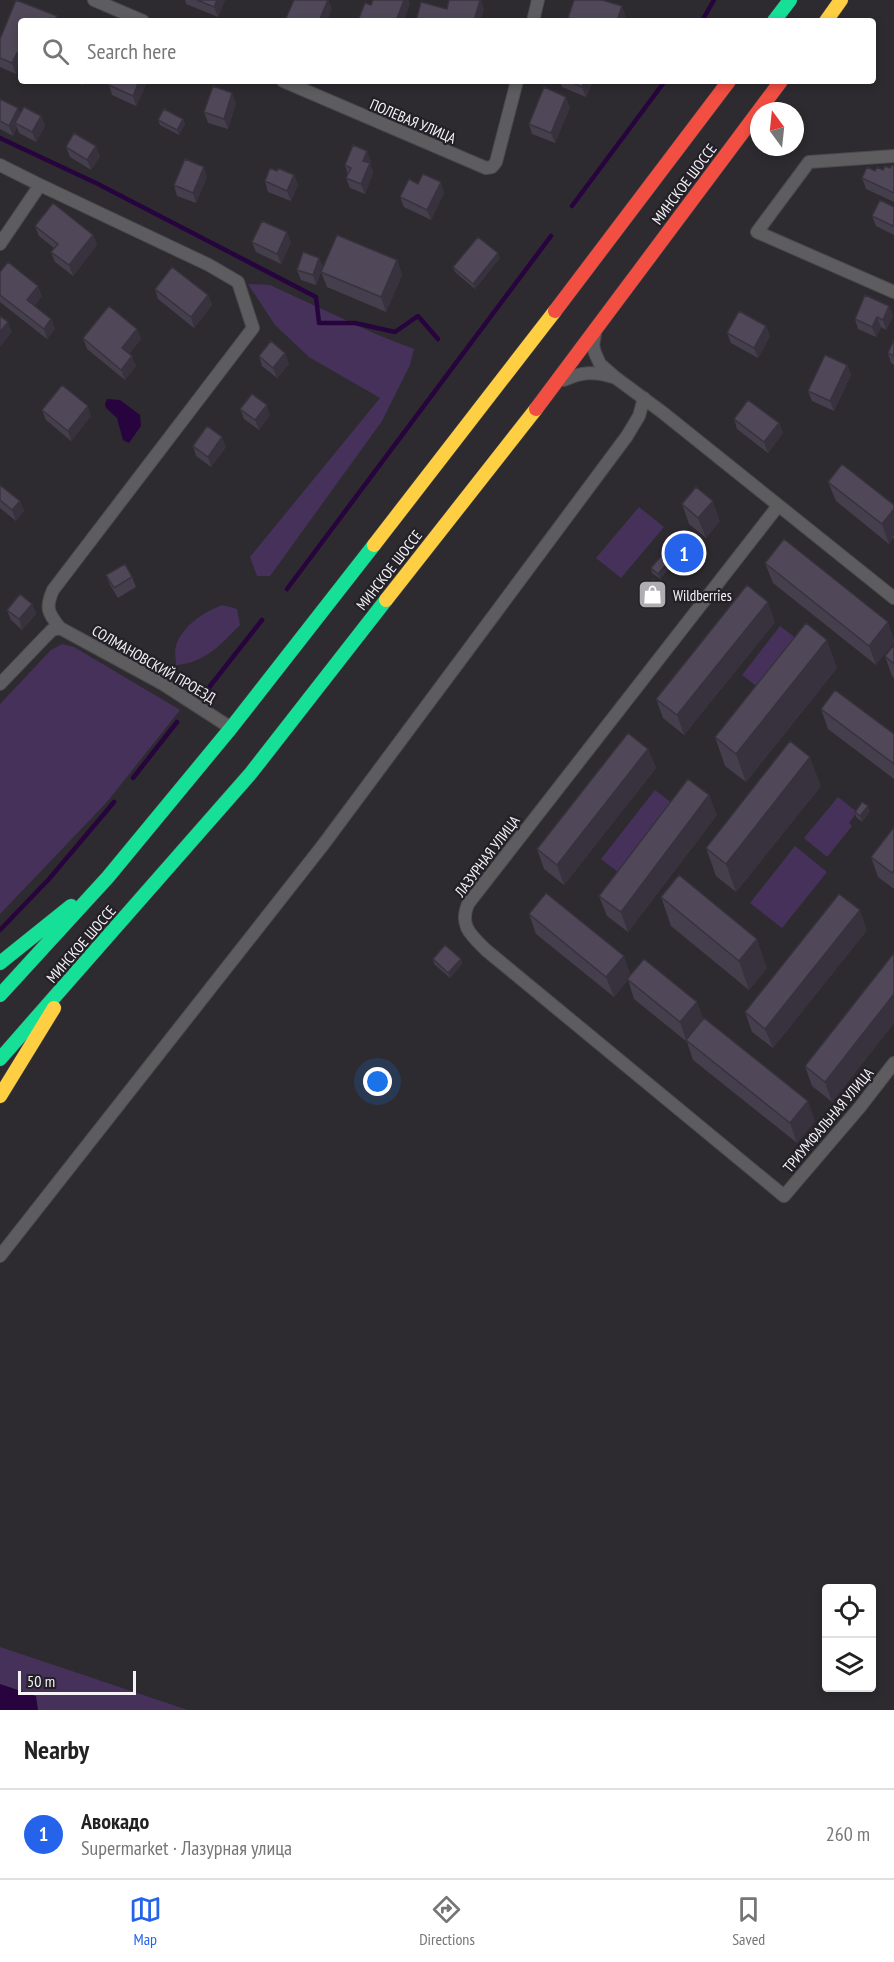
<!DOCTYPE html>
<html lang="en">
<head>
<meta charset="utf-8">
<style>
	:root { --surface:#fff; --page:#f2f2f2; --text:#222; --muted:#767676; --line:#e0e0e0; --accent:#2563eb }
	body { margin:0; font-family:"PT Sans Narrow",sans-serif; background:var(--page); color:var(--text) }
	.controls { position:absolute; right:18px; bottom:18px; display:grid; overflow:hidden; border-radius:6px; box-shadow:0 3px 9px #0003 }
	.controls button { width:54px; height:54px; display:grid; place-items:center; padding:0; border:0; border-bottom:2px solid var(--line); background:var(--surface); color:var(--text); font:30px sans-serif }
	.compass { position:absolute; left:750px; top:102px; width:54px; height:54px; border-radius:50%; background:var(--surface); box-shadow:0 3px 9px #0003; rotate:345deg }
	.scale { position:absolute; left:18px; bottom:15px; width:118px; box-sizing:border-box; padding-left:6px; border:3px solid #f5f3f8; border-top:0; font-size:16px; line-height:21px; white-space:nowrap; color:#f5f3f8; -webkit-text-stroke:4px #232027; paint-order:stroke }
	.you { position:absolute; left:378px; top:1082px; width:21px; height:21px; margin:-15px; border:4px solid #fff; border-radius:50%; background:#1a73e8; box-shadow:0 0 0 9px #1a73e833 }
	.badge { display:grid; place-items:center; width:39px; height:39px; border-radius:50%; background:var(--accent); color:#fff; font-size:20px; font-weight:700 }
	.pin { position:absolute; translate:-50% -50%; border:3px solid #fff; box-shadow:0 2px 6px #0006 }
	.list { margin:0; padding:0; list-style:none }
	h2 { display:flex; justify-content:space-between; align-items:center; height:78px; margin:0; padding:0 24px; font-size:26px }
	h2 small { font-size:20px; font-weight:400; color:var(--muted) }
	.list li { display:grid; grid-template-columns:39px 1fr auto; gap:18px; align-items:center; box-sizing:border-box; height:90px; padding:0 24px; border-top:2px solid var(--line) }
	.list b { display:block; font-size:22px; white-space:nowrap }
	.list p { margin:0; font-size:20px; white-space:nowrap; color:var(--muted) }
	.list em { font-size:20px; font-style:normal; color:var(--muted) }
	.icon { flex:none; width:33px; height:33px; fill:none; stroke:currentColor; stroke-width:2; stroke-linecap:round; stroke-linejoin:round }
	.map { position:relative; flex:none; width:894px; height:1710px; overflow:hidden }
	.search { position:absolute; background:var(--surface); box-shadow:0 3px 9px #0003; left:18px; right:18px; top:18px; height:66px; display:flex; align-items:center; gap:15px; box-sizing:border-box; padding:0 21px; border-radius:6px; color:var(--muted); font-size:22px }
	.sheet { height:168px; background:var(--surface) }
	nav { display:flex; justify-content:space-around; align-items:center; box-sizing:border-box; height:84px; border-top:2px solid var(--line); background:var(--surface); font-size:16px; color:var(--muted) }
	nav a { display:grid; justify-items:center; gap:3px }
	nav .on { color:var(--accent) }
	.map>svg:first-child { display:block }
	.green { fill:#46315b }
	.water { fill:#27043e }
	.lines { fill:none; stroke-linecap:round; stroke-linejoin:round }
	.stream { stroke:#27043e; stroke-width:4.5 }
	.street-casing { stroke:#4b494d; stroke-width:14 }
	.fast-casing { stroke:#4b494d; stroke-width:15 }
	.slow-casing { stroke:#4b494d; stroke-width:15 }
	.jam-casing { stroke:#4b494d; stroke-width:15 }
	.street { stroke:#5d5c5e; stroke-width:12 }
	.fast { stroke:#16e098; stroke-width:14 }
	.slow { stroke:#ffcf43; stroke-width:14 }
	.jam { stroke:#f24e42; stroke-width:14 }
	.wall { fill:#453e4c }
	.shaded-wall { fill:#38323e }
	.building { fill:#504858; stroke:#38323e; stroke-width:1.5 }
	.labels { text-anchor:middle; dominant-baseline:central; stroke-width:4.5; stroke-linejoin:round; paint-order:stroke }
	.street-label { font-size:15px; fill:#f5f3f8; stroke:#232027 }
	.poi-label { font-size:15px; fill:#f5f3f8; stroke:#232027; text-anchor:start }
</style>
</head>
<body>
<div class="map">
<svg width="894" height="1710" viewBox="0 0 894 1710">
	<rect width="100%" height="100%" fill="#2d2b2f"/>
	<path class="green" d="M248,284L270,285L378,335L414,349L410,365L382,421L270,576H257L250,557L380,398L309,357L275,325Z
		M639,507L664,527L621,578L596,558Z
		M222,605L237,609L240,625C220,645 205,663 176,665C176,659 174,651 176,646C182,626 204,612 222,605Z
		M780,626L809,648L771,697L742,675Z
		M62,644L74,647L180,710L107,802L0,914V704L51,650Z
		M655,790L672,803L618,872L601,859Z
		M838,797L857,812L849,823L852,826L827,857L804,838Z
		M795,846L827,872L782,928L750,903Z
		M0,1647L188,1710H0Z"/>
	<path class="water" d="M107,399L120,400L140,415L141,426L129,443L123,440L117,418L106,408L105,404Z
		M0,1684L36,1696L38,1710H0Z"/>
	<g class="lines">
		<path class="stream" d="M702,21L714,0
			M0,138L98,184L316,297L319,323H355L395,332L418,316L438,339
			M572,206L665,81
			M287,589L551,236
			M207,690L262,620
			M133,778L177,722
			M0,930L49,879L114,802"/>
		<defs>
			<path id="street" d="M94,0L143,21
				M533,21L538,0
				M283,81L486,168L492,167L496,162L517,81
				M894,156L809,162L757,232L894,292
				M0,165L40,185
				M0,244L40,185L209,265L238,282L253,328L53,590C45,608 48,613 60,628L163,684L231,728
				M595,334L593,345L595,353L600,364L616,378L662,412L894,598
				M564,380C581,372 595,371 613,377
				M778,506L468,904C459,926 471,935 486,950L784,1196L860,1107L894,1063
				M0,684L45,637L52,630L60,628
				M0,1256L323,845L627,436L639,416L644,398"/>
			<path id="fast" d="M774,21L790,0
				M0,963L71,906
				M0,995L108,877L231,728L374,545
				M0,1059L251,773L386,600"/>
			<path id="slow" d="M826,21L841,0
				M374,545L555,311
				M386,600L536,409
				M0,1096L54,1008"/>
			<path id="jam" d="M555,311L729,81
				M536,409L781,81"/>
		</defs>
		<use href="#street" class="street-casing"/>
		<use href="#fast" class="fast-casing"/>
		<use href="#slow" class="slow-casing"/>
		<use href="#jam" class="jam-casing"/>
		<use href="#street" class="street"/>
		<use href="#fast" class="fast"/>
		<use href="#slow" class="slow"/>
		<use href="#jam" class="jam"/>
	</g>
	<path class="wall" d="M16,0L57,16L58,21H21V64L20,63L16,74L0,67V39Z
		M185,0H225L218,17L186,4Z
		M75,81H85L83,85Z
		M148,81L136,106L112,95L109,85Z
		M560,81H593L586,97L562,87Z
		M0,99L20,114L41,116L45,126L36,142L19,133L17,127L13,136L0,129Z
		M236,103L228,129L208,123L204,112Z
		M570,107L555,143L532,134L529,124Z
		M183,119L185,124L179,135L160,125L158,120Z
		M66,147L100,156L91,170L70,157Z
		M371,161L370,163L373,173L365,194L350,188L346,178L348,175L345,165Z
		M894,166V202L866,189L862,178L875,171L890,168Z
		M277,171L294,175L298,185L291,201L268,192L265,181Z
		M207,177L196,203L177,196L174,185Z
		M418,184L444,193L431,220L404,207L400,197Z
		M894,207V235L876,226L872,216Z
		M35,226L93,235L97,245L73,276L55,262L51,252L54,248L39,236Z
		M252,242H291L281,264L256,252Z
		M319,258L323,268L397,260L402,275L386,312L327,287L321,272L316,285L301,280L297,270Z
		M500,258L475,289L455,272L453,267Z
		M0,272L42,296L34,306L51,319L55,329L47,339L0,302Z
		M155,289L208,295L212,305L194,328L158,299Z
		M889,306L893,316L886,330L881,327L876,337L858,329L855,319Z
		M766,326L770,336L758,358L731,343L727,333Z
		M137,329L141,339L129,354L136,366L125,380L87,349L83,338Z
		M894,340V365L891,363L888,353Z
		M285,353L289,364L277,378L262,366L259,356Z
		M847,365L851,375L834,411L812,401L808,391Z
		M240,409L270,415L259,430L244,419Z
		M42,410L91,416L71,441L46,420Z
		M734,419L779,423L783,433L768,453L737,429Z
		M193,446L226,447L211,467L196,456Z
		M828,482L894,505V540L893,538L889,544L836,501Z
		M0,485L20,501L24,511L16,521L0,508Z
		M682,504L720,521L706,538L689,524Z
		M691,544L693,549L681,563L675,557L673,552Z
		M765,563L888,622L876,665L773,583Z
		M671,566L660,579L652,573L651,568Z
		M106,575L132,577L136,587L118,598L110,585Z
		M661,590L649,605L642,599L640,594Z
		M32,604L36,614L22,630L11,620L7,610Z
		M775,622L684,735L663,718L656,699Z
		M894,645V678L892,676L885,656Z
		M837,668L746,782L725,766L715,737Z
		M821,709L894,734V779L828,729Z
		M648,749L656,768L564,885L544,869L537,849Z
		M821,786L736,892L716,876L706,848Z
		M870,811L862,822L856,817L855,812Z
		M717,815L628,932L607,916L599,896Z
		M894,827V889L878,877L871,857Z
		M661,897L767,968L749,990L671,926Z
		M529,914L630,975L697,1002L703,1019L815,1121L797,1143L693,1060L687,1042L634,999L628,980L614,997L536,934Z
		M867,930L773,1048L752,1032L745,1012Z
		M894,953V1023L832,1102L812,1086L805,1066Z
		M433,959H461L462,964L450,978L434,964Z"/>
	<path class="shaded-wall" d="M217,0H225L218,17L214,7Z
		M328,0L332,9L327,21H319Z
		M404,0H409L410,4L404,21H396Z
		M480,0H481L484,9L481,21H474Z
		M622,6L626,17L624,21H617Z
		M17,53L20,63L16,74L12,63Z
		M139,81H148L136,106L133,96Z
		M585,81H593L586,97L582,87Z
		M232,93L236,103L228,129L224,119Z
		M566,97L570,107L555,143L551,133Z
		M18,108L22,118L15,123L17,127L13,136L9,126Z
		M41,116L45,126L36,142L32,132Z
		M183,119L185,124L179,135L177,130Z
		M96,146L100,156L91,170L87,160Z
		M367,151L371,161L370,163L373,173L365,194L361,184L363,161Z
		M204,167L207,177L196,203L193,193Z
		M294,175L298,185L291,201L287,191Z
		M441,182L444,193L431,220L427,210Z
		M287,232L291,242L281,264L277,254Z
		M93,235L97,245L73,276L69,265Z
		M498,253L500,258L475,289L473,284Z
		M319,258L323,268L316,285L313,275Z
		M397,260L402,275L386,312L381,297Z
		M38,286L42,296L31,310L27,300Z
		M208,295L212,305L194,328L191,317Z
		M889,306L893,316L886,330L883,320Z
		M877,317L881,327L876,337L872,327Z
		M51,319L55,329L47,339L44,329Z
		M8,322L12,332L0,347V332Z
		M766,326L770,336L758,358L754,348Z
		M137,329L141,339L126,358L122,348Z
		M285,353L289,364L277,378L273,368Z
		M132,356L136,366L125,380L121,370Z
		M847,365L851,375L834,411L830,401Z
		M267,405L270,415L259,430L255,420Z
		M88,406L91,416L71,441L68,431Z
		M779,423L783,433L768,453L764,442Z
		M222,437L226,447L211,467L208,457Z
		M20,501L24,511L16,521L12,510Z
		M713,501L720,521L706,538L698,518Z
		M894,509V536L892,535L893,538L889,544L882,524Z
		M691,544L693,549L681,563L679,557Z
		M669,561L671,566L660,579L658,574Z
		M659,585L661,590L649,605L647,600Z
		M768,602L775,622L684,735L677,715Z
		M32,604L36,614L22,630L19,619Z
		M888,622L894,639V643L876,665L869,646Z
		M827,640L837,668L746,782L736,754Z
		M648,749L656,768L564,885L557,865Z
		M810,757L821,786L736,892L726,864Z
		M709,795L717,815L628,932L621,912Z
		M868,806L870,811L862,822L860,816Z
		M860,910L867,930L773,1048L765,1029Z
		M757,939L767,968L749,990L739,961Z
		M624,956L631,976L614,997L606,977Z
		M461,959L462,964L450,978L448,973Z
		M894,994V1023L832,1102L825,1082Z
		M697,1002L704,1022L686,1040L680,1022Z
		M808,1101L815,1121L797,1143L790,1123Z"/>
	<path class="building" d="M16,0L57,16L54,21H21V55L17,53L12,63L0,58V39Z
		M197,0H217L214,7Z
		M294,0H328L319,21H293L286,18Z
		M373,0H404L396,21H368L359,18L365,3L371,5Z
		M449,0H480L474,21H416L421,2L447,9Z
		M574,0H602L622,6L617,21H578L568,18Z
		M110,81H139L133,96L109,85Z
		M568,81H585L582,87Z
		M213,86L232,93L224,119L204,112Z
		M544,87L566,97L551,133L529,124Z
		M0,99L18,108L9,126L0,121Z
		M24,107L41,116L32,132L15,123Z
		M164,109L183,119L177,130L158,120Z
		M74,133L96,146L87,160L66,147Z
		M353,145L367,151L363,161L370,163L361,184L346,178L351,168L345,165Z
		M185,159L204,167L193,193L174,185Z
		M892,165L894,166V193L862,178L867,167L875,171L877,167L883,170L885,166L890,168Z
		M270,168L277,171L278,168L294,175L287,191L265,181Z
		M423,174L441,182L427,210L400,197L409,179L418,184Z
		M880,200L894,207V224L893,226L872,216Z
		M53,203L93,235L69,265L51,252L58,244L35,226Z
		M262,221L287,232L277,254L252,242Z
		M337,235L397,260L381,297L321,272Z
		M478,237L498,253L473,284L453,267Z
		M303,252L319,258L313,275L297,270Z
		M8,262L38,286L27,300L51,319L44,329L0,295V272Z
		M172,267L208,295L191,317L155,289Z
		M865,295L889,306L883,320L877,317L872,327L855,319Z
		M109,306L137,329L122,348L132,356L121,370L83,338Z
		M739,311L766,326L754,348L727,333Z
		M0,316L8,322L0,332Z
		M894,340V356L888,353Z
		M271,341L285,353L273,368L259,356Z
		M825,355L847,365L830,401L808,391Z
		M62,385L88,406L68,431L42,410Z
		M252,394L267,405L255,420L240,409Z
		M748,400L779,423L764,442L734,419Z
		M207,426L222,437L208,457L193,446Z
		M842,464L894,505V509L882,524L828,482Z
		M0,485L20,501L12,510L0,500Z
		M696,487L713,501L698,518L682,504Z
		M684,538L691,544L679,557L673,552Z
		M784,539L888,622L869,646L765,563Z
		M662,555L669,561L658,574L651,568Z
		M125,564L132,577L114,588L106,575Z
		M653,579L659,585L647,600L640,594Z
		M747,585L768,602L677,715L656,699Z
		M20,594L32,604L19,619L7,610Z
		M806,623L827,640L736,754L715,737Z
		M894,645V664L885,656Z
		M835,690L894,734V764L821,709Z
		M628,733L648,749L557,865L537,849Z
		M790,741L810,757L726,864L706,848Z
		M688,779L709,795L621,912L599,896Z
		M862,802L868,806L860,816L855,812Z
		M894,827V870L892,873L871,857Z
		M679,875L757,939L739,961L661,897Z
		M546,893L624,956L606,977L529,914Z
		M839,894L860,910L765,1029L745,1012Z
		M445,945L461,959L448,973L433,959Z
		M894,953V994L825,1082L805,1066Z
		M644,959L697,1002L680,1022L627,979Z
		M704,1018L808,1101L790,1123L686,1040Z"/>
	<defs>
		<symbol id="shop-square" viewBox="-11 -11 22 22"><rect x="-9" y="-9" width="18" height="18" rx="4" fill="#afadb2" stroke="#232027"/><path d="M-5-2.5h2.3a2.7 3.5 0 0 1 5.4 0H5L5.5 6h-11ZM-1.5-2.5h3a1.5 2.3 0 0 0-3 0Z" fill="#fff"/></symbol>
	</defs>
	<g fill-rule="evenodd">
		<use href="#shop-square" x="636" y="578" width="33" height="33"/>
	</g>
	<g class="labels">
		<g class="street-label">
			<text transform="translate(413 121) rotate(23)">ПОЛЕВАЯ УЛИЦА</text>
			<text transform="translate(684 184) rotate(-53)">МИНСКОЕ ШОССЕ</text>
			<text transform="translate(389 570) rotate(-52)">МИНСКОЕ ШОССЕ</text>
			<text transform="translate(154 664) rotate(30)">СОЛМАНОВСКИЙ ПРОЕЗД</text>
			<text transform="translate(487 856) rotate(-53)">ЛАЗУРНАЯ УЛИЦА</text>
			<text transform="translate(81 944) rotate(-49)">МИНСКОЕ ШОССЕ</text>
			<text transform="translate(828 1120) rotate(-50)">ТРИУМФАЛЬНАЯ УЛИЦА</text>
		</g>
		<g class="poi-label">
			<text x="673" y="595">Wildberries</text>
		</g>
	</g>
</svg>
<div class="controls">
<button><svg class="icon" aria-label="locate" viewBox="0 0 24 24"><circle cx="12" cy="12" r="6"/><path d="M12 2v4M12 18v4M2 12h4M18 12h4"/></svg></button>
<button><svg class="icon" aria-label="layers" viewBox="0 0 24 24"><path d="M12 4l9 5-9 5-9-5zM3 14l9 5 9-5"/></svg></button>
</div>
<svg class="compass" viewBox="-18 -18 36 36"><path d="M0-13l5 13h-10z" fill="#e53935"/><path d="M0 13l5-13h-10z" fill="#767676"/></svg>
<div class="scale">50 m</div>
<div class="you"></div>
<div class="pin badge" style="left:684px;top:553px">1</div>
<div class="search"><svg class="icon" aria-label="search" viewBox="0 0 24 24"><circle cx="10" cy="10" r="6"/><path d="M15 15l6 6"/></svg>Search here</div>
</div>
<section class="sheet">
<h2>Nearby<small></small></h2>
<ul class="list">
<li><span class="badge">1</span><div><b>Авокадо</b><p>Supermarket · Лазурная улица</p></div><em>260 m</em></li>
</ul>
</section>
<nav>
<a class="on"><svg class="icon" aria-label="map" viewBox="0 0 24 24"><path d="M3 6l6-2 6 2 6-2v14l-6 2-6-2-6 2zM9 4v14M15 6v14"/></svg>Map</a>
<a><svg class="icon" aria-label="directions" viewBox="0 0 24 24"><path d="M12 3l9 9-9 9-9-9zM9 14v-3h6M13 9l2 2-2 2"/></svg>Directions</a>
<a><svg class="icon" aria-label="saved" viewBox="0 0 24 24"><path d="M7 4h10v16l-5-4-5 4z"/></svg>Saved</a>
</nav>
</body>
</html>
